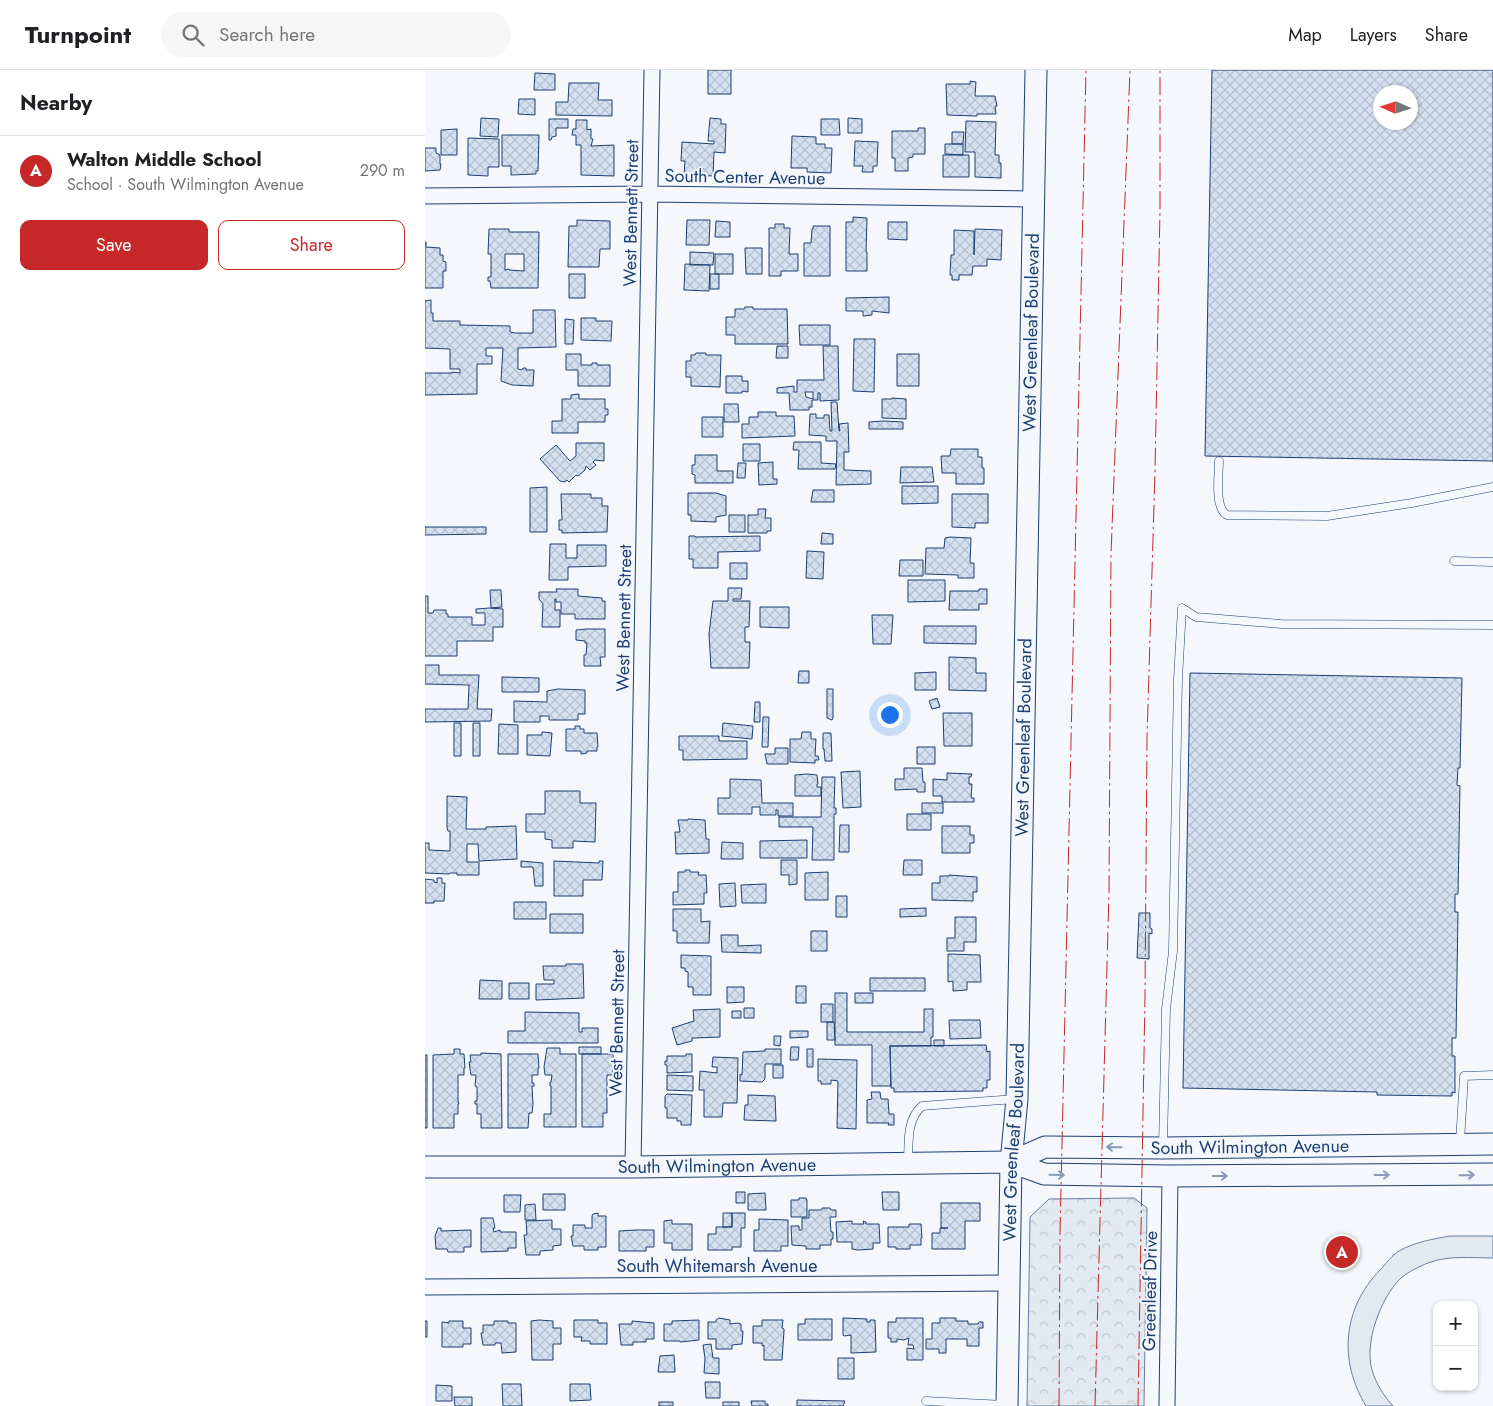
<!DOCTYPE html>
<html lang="en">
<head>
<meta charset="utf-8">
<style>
	:root { --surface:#fff; --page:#f6f6f6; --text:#202124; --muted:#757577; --line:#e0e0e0; --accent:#c62828 }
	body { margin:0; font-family:Jost,sans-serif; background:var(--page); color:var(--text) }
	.controls { position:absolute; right:15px; bottom:15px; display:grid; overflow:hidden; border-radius:10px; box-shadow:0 1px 4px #0004 }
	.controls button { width:45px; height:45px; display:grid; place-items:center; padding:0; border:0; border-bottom:1px solid var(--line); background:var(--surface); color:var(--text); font:25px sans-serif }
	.compass { position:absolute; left:948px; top:15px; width:45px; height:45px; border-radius:50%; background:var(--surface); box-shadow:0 1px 4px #0004; rotate:273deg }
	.you { position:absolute; left:464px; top:644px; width:18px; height:18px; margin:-12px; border:4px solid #fff; border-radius:50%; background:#1a73e8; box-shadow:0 0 0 8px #1a73e833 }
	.badge { display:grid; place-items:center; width:32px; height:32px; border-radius:50%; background:var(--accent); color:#fff; font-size:16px; font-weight:700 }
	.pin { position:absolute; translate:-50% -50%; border:2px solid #fff; box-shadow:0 1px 5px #0006 }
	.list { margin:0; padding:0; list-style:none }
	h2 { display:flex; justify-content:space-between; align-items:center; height:65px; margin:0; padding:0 20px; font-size:21px }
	h2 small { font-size:16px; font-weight:400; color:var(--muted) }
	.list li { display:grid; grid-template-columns:32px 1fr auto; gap:15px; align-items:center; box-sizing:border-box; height:70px; padding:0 20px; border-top:1px solid var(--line) }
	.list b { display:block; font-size:19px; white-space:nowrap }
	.list p { margin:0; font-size:16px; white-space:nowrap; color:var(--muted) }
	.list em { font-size:16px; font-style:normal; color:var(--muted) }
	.actions { display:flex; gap:10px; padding:15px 20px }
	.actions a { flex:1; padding:11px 0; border:1px solid var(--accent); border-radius:10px; text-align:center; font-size:18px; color:var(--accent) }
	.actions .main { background:var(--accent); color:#fff }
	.icon { flex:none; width:28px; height:28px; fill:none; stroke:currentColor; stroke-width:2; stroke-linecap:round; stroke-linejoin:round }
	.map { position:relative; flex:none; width:1068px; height:1336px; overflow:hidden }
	header { display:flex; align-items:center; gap:30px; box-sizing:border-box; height:70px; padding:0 25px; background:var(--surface); border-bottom:1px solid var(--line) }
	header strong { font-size:24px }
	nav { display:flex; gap:28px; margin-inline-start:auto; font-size:18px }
	.search { width:350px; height:45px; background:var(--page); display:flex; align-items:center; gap:12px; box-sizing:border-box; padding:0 18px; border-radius:28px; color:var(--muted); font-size:19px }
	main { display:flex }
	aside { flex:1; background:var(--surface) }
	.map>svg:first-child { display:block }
	.green { fill:#e3e9f0; stroke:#687fa3 }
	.forest { fill:url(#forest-crowns); stroke:#687fa3 }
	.building { fill:url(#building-cross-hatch); stroke:#1d3f73; fill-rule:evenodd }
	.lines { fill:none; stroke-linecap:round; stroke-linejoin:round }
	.lane-casing { stroke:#1d3f73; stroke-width:9 }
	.street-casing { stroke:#1d3f73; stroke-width:17 }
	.secondary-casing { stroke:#1d3f73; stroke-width:23 }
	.lane { stroke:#f4f7fb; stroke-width:8 }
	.street { stroke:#f4f7fb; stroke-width:15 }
	.secondary { stroke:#f4f7fb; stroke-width:21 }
	.power { stroke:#c62828; stroke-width:1; stroke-dasharray:18 4 2.5 4; stroke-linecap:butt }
	.oneway { stroke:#889bb7 }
	.labels { text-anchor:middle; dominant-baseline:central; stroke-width:4; stroke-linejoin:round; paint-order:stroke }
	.street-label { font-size:18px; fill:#1d3f73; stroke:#f4f7fb }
</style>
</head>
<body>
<header>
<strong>Turnpoint</strong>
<div class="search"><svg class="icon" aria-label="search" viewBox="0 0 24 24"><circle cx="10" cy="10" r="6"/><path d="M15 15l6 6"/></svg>Search here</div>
<nav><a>Map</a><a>Layers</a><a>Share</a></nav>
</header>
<main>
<aside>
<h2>Nearby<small></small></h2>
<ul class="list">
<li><span class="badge">A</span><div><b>Walton Middle School</b><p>School · South Wilmington Avenue</p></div><em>290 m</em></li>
</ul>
<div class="actions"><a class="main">Save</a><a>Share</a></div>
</aside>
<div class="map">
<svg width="1068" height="1336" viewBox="0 0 1068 1336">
	<defs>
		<pattern id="forest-crowns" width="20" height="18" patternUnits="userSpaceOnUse" patternTransform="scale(1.25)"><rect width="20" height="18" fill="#e3e9f0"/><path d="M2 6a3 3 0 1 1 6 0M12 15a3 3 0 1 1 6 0" fill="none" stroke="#c2c9d1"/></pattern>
		<pattern id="building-cross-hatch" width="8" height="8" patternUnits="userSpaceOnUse" patternTransform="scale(1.25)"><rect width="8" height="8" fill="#d5e0f0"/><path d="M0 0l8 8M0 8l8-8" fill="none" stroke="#b6c1d1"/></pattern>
	</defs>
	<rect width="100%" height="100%" fill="#f4f7fb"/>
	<path class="green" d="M1025,1166H1068V1188C1047,1188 1023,1185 1003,1193C995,1196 983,1202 976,1208C956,1227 939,1272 947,1300C951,1314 959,1326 968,1336H941C913,1290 918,1238 955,1200C961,1194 967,1185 974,1181C990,1172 1008,1169 1025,1166Z"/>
	<path class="forest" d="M709,1128L722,1138L719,1336H602L605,1147L624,1129Z"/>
	<path class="building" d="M283,0H306V24H283Z
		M787,0H1068V391L780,386ZM956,22H986V52H956Z
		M110,3L130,4V20H109Z
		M545,11L551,12L550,26H570L572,36H570L571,44H552V46L522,45L521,14H545Z
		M144,13H174L173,30H187V46L131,45V32H143Z
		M94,29H110V45L93,44Z
		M56,48L74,49L73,67L55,66Z
		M285,48L296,49V54H301L300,83L289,82L288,106L259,105L260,91H256L257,72L289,74V71H283Z
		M423,48L437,49V63H423Z
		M124,49H143V58H131V66L127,67L126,70H124Z
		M396,49H414L415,65H396Z
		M151,50H162V60L166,59V69H168L166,76L189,75V106L156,105V75H151V65H147L148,59H151Z
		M541,51L571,52L570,85H574V93H576V108L550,107V82H540Z
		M493,58H500V84H488V87L483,88V101H470V88H467V61H493Z
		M32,59V85H16V60Z
		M527,62H539L538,74H527Z
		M77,65H114L113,101H111V104L86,105V96H77Z
		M367,66L391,67V74H400V78H407L406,103L382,102V98H366Z
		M43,68L74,69V97H63V106L43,105Z
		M430,71L453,72L452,96H448V102H437L438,96H429Z
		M520,74H538V85L520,84Z
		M0,78H11V83L15,85V94H16L15,100L0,101Z
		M518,85H544V107H518Z
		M428,147L442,148L441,182H442V201H421V152H428Z
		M152,150L185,151V179H175L174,197H143L144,156H152Z
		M262,150H285L284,175H261Z
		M291,151L305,152V167H290Z
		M463,152H482V170L463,169Z
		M350,154H359V158H365L364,184H373V201H356V206H344V158H350Z
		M388,156H405V206H379V173H386L387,159H388Z
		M64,159H84V162H114L113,218H66L65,211H63V207H66V184H63ZM80,184H99V201L84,200V199L80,200Z
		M550,159L577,160L576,190L562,189V196H548L547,205H534V210H527V205H525L526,185H529V160L549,161V185Z
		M0,172H1V177L15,178V185H18V191L21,192V201H18V218H0Z
		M320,178H337V204H321Z
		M265,182L289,183L288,195H265Z
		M290,184H308V204H290Z
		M260,194L285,195L284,221L259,220Z
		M144,204H160V228H144Z
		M285,204H294V219H285Z
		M464,227V243L447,241V245L438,246V241H421V228Z
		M6,230V243H8V251H35V255L85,256V262L90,263H108V240H130L131,277L93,278V299L97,300L98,298H101V300H109L108,316L87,315L76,311L78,278H61V286H67V294H52V324L0,325V303H27V302L35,303V299H25V279L0,278V231Z
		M320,237H328V239H362L363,274H310V265H301V247H310V239H319Z
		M156,248H171V251H187L186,271L156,270Z
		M140,249L149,250L148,274H140Z
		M374,255H405V275H375Z
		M429,269H450L449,322L428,321Z
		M352,276H363V288H351Z
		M398,276H413L414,330L395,331V323H393V330H387V337H384V340H365L364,323H352V318L369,316V322H372V310H399ZM380,322H388V329L381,327Z
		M271,283H281V285H296L295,317L266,316V307H261V291H266V285H270Z
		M141,284H156V295H167V293H172V295H185V316H153V300H141Z
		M472,284H494V316H472Z
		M301,306H317V311H323V322L317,321V323H301Z
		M154,324V329H180V339H183V345H180V352H153V363H127V351H137V329H146V325Z
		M467,328L481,329V349L457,348V329H467Z
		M406,332H412L414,361H415L414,354L423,353L424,382H419V400L446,401V414L411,415L412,371H401V366L384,365L385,344H391V348H399V345H404L405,361H407Z
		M299,334H313L314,352H299Z
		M333,342H351V346H369L370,366L317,368V354H324V347H333Z
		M277,347H298V367H277Z
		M459,351L478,352V359H444V352Z
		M369,372H396V393L411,394L410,399H373L374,380H368Z
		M151,373H179V391L170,390L168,392L171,395L165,400L161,396L160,400L153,406L151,405L144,412L142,410L140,412L135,411L115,389L131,375L145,391L151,386Z
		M318,374H335V391H318Z
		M526,379H553V387H557V398H559V414H531V403H517L516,386H525Z
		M270,385H292V401H308V413H270V405L267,404V395H270Z
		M348,392V409H352V414L334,415L333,393Z
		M313,393H321L320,408H312Z
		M476,397H507L509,412L475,413Z
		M477,416H513V433L477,434Z
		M122,417V462H105V418Z
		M388,420H409V432H386Z
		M263,423H291L301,426V445L291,447V452L266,451V445H263Z
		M136,424H166V428H177V436H183L182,462L137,463V460H134V450H137Z
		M527,424H563V453H550V458L527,457Z
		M333,439H341L340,448H346V461H342V463H323V445H333Z
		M304,445H320V462H304Z
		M0,457H61V464L0,465Z
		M397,463L408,464V474H396Z
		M264,466H270V467L335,466V481L293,482V498H268V489H264Z
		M525,467L546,468L545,493H549V508H533V505L500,504L501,478H519L520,468Z
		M125,474H141V488H152V475H181V496L143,497V510H124Z
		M382,481L399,482L398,509L381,508Z
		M475,490H498V506H474Z
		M305,493H322V509H305Z
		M483,510H520V531L483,532Z
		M303,518H317L316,529H308V531H325L324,557H320V572H325L324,598H286L284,564L288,531H303Z
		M131,519H153V526L177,528V531H180V549H150V544H136V532H131V529H130V540H135V557H117L118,534L114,529V522H132Z
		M554,519H562V534H554V540H524L525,521H554Z
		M65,520H76L77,537L66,538Z
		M0,526H3V543H8L9,540H21V544H23V547H47V555H60V543H51V539L64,538L78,539V557H68V571H32V586H0Z
		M335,537H364V558L335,557Z
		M447,545H468L466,574H448Z
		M499,556H551V574L499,573Z
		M162,559H180V587H175L176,596H159V585H161L162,573H160V571L151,570V560Z
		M524,587L551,588V603H561V621L524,620Z
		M0,595H14V605H54L52,639H67L66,651L0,652V639H43L44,615L0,614Z
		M374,601H384V613H373Z
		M511,602V620H490V603Z
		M765,603L1037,608L1035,698H1033L1032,715L1035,716L1033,824H1030V842H1033L1031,968H1027V986H1030V1023L1027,1022V1026L952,1025V1022L758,1018Z
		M77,607L114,608V622H77Z
		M133,619L160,620V644H153V650H124V646H115V652H89V631L122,632V621Z
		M402,619H408V648L407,650L402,648Z
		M512,628L515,637L507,639L504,631Z
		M330,632H335V652H329Z
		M518,643H547V676H519Z
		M338,647H344L343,677H337Z
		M29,653H36V686H29Z
		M48,653H55V686H48Z
		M298,653L328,656L327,669L297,666Z
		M74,654L93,655V684H73Z
		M150,656H155V659H159V663H172L173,677H172V681H162V683L156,684V681H141V659H150Z
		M117,662L127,663L125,686L102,685V665H117Z
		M377,662H386V669H391L390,686H393L394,690H390V693L365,692V669H376Z
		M398,663H406L407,691H400L399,679H398Z
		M254,666H294V671H322V689L258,690V680H254Z
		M492,677H510V694H492Z
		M350,678H363V694H342L340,684H350Z
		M479,698H497L498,712H500V722H492V719L470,720V709H479Z
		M435,701L436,737L418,738L416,702Z
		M522,703L547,704L546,707H544V714H547L546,728H549V732H517V726H508V709L522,710Z
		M382,704L392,705L393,714H392V717H396V726H370V705Z
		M397,707H410L409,738H411V744H409V790H387L388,757H354V747H396Z
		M305,709L336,710L337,733H368V746H353V740H351V745H335V737H327V744H293V728H305Z
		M120,721H155V733H171L170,772L148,771V778H127V770L120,769V762H101V744H120Z
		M22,726L42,727L41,759H61V757L91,756L92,789L54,791L53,774H42V792H54V805H32V803H25L24,804L0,803V773H4V780L25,781V761H23L22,758Z
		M497,733H518V743H497Z
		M482,744H506V760H482Z
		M263,749L280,750L281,769H284V783L251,784L250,762H255L253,750H263Z
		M415,755H424V782H414Z
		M517,756H545V765H549V773H545V783H517Z
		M382,770V788H335V771Z
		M297,772L318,773V789H296Z
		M356,790H372V814L364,815V805H356Z
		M479,790H497V805H478Z
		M96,791L118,793V816H110L108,797H96Z
		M129,791L174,793V791H178L177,810H158V826H129Z
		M260,800H265V802H274L273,805H281L282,823H279V834L248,835V822H253V802H260Z
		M403,802V830H380V803Z
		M524,805L552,807V822H548V831L507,830V813H515V806H524Z
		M12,808H17V813H20L19,831H9V833H0V809L9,810V812L12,813Z
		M310,813L311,836L295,837L294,814Z
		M341,814V833H317L316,815Z
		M411,826H422V847H411Z
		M89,832H121V849H89Z
		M501,838V846L475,847V839Z
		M248,839H276V852L285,851L284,873H252V861H248Z
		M714,843H725V858L727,859V864L724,863V889L712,888Z
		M125,844H158V863H125Z
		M530,847H551V872H539V881H522V868H530Z
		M386,861H402V881H386Z
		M296,865H313V876L336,875V883L297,882Z
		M523,884L555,885L556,912H542V920L528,921V911L523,912Z
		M256,885L286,886V925H268V917H263V902L260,901V898H256Z
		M141,894H158L159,928L111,930V914H129V910H119L118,896H141Z
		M445,908H500V921H445Z
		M55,910L77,911V929H54Z
		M84,913H104V929H84Z
		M371,916H381V933H371Z
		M302,917H319V932L302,933Z
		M410,923H422V962H499V939H508V967H506V976H465L466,1016H447V975H410Z
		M430,923H448V933H430Z
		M396,934H408V952H396Z
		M319,938H329V948H319Z
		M295,939V967L270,968H267V971L252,975L247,958L269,951L268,940Z
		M307,941H316V948H307Z
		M100,942L154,943V962H157V958H173V973H83V961H100Z
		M524,950H555L556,968L525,969Z
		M402,952H409L410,970H402Z
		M365,961H383V967L365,968Z
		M349,966H356L355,976L349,975Z
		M509,970H519V976H509Z
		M561,975L562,982L565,981V1010H562V1018H558V1021L469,1022V1018H466L465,976Z
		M154,977H176V984H154Z
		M366,977H374L373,990H365Z
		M122,978H135V984H151V1057H119V1044H126V1016H125V1012H126L127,1005H120L119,997Z
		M29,979H35V984H39L40,998H39V1005H33V1031L34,1034H33V1044H29V1058H8V985L29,984Z
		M340,979H356V994H340V1009L337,1012L315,1011V1004L317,1005L318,982L340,981Z
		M382,979H388V997H382Z
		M56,983L76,984L77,1058H56V1044H52V1034H50V1031H52V1017L50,1016L51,1005H46L44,992H46L45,985H56Z
		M83,984H113L114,998H113V1005H107V1013H109V1016H107L108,1034L107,1043H104L103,1058H83Z
		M157,984H188L189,998H188V1005H182V1043H178V1057H157Z
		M261,984H267V1002L242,1003V995H240V991H242V986H261Z
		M0,985H2V1058H0Z
		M288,987L313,988L312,1033H298L297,1047H279V1020H274L275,1001L292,1003V997H287Z
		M393,989L432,990L431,1059L412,1058L413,1011L406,1010V1014H396V1011H393Z
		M348,995H358V1008H348Z
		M242,1005L268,1006V1021L242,1020Z
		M446,1022H455L456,1029H463L464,1044H469V1055H463L464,1053H442V1030L447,1029Z
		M242,1024L267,1025L266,1055H256V1051H252V1048H242V1038H240V1026Z
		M323,1025L350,1026L351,1051L319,1050L320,1035H323Z
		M311,1122H320V1133H311Z
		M457,1122H474V1140H458Z
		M340,1123L341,1140H323V1124Z
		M118,1124H140V1140H118Z
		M79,1125H96L95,1142H79Z
		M374,1128H381L382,1130V1147H366V1130H374Z
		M516,1133H555V1151H540V1179H507V1163H515V1158H523H516Z
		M110,1134L111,1150H100V1135Z
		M397,1138H405L406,1140H411V1147H405L406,1162H408V1169H406V1175H395V1179H381V1176L367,1175L366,1156H374V1160H377V1148H384V1140H397Z
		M173,1143V1146H181V1177H173V1180H159V1176H148L146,1166H148V1155H160V1158H167V1146L168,1144Z
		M298,1143H307V1157H298Z
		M307,1143H320V1158H316V1177H307V1180H283V1164H291V1157H307Z
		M56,1148H68L70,1158H68L69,1162L75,1160V1162H91V1178H83V1181L56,1182Z
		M334,1149L363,1150V1176H356V1181H329V1160H334Z
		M127,1150V1159H136V1175L128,1176V1180L115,1181V1185H101L99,1165H102L101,1151Z
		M247,1150V1154H267V1180H247V1173H239V1151Z
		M427,1151V1154H439L438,1151L441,1152V1154H454L455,1173H448V1179L433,1180L427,1179V1172H412L411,1152Z
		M484,1154H496L497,1168H496V1175H485V1179H471V1177H463V1157H484Z
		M13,1158H16V1161L46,1160V1177H39V1182H23L22,1179H11L10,1166Z
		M211,1160H229V1177H221V1181H194V1161Z
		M294,1248L305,1250V1254L313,1253L316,1254V1261H318L317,1274L307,1275V1279H291V1269H283V1252H291V1250Z
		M418,1248L442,1249V1252H445V1250H450L451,1282L426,1283V1265L419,1266L418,1265Z
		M471,1248H498V1290H482V1278L489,1279L488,1275H483L484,1268L479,1270L472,1269V1272H466V1268H463V1252H471Z
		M515,1248H531V1251H543V1254H553L554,1252H558V1258H554V1276H542V1269H521V1283H514V1279H501V1269H507V1253H515Z
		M380,1249H407V1270H373V1254H380Z
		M114,1250L128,1251V1258H136V1274H128V1290H107L106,1251Z
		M149,1250H173V1253H182V1274H165V1271H156L157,1267H149Z
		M274,1250V1270L255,1272V1271H239V1254H247V1251Z
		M337,1250H358L357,1258L359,1259V1261L357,1290H339V1275L337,1276V1273H328V1256H337Z
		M0,1251H2V1267H0Z
		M24,1251H38V1258H46V1274H38V1277H17V1252L24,1253Z
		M69,1251H83V1253H91V1282L77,1283L76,1273H70V1275H58L56,1263H58V1255H69Z
		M207,1251L229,1253V1269H221V1272H208V1275H196L194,1254H207Z
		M286,1274L288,1288H294V1304L279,1303L280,1288L278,1275Z
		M249,1285L250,1302H233L235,1286Z
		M413,1288H429V1309H413Z
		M280,1312H295V1328H281Z
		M77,1314H96L97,1336H78Z
		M145,1314H165L166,1330L145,1331Z
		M11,1315L27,1316V1331H11Z
		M29,1327H47V1336H30Z
		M372,1330L420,1331L418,1336H372Z
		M326,1331H340V1334H343V1336H327Z
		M234,1332H248V1336H234Z
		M298,1332H314V1336H298Z"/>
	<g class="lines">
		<defs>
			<path id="lane" d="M794,391C794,405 789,438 802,445L902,446L987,433L1068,417
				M1029,491L1068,492
				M1035,1072L1039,1006L1068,1005
				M738,1076L741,939L748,881L753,609L757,538L771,547L856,554L1068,555
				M483,1092C484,1073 481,1050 497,1036L590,1029
				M501,1331L580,1335"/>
			<path id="street" d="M0,126L225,124L609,129
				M208,1097L227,0
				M0,1217L583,1213
				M742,1336L745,1106"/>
			<g id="secondary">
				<path id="s1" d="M586,1092L620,1077L738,1078L1068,1074"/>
				<path id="s2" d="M0,1097H208L586,1092L619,1104L745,1106L1068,1104"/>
				<path id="s3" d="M582,1336L586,1092L592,1029L611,0"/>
			</g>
		</defs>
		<use href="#lane" class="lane-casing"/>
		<use href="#street" class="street-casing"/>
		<use href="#secondary" class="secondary-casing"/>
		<use href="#lane" class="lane"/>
		<use href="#street" class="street"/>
		<use href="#secondary" class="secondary"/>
		<path class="power" d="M634,1336L635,1164L661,0
			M670,1336L684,822L686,484L705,0
			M713,1336L720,926L722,668L730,402L735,140V0"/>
	</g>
	<defs><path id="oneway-shaft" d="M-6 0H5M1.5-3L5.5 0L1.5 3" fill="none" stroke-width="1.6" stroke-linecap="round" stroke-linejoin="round" transform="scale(1.25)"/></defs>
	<g class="oneway">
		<use href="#oneway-shaft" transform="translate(689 1077) rotate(-179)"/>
		<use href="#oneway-shaft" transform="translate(632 1105) rotate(1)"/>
		<use href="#oneway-shaft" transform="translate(957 1105)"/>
		<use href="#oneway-shaft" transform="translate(1042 1105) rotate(-1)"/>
		<use href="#oneway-shaft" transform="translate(795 1106)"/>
	</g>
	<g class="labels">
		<g class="street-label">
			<text transform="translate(320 107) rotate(1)">South Center Avenue</text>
			<text transform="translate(206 143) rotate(-89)">West Bennett Street</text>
			<text stroke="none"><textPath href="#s3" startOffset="1074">West Greenleaf Boulevard</textPath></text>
			<text transform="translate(199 548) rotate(-89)">West Bennett Street</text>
			<text stroke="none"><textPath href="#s3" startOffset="669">West Greenleaf Boulevard</textPath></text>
			<text transform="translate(192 953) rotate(-89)">West Bennett Street</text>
			<text stroke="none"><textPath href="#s3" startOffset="264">West Greenleaf Boulevard</textPath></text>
			<text stroke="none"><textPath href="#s1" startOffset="242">South Wilmington Avenue</textPath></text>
			<text stroke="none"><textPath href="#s2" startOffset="292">South Wilmington Avenue</textPath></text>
			<text x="292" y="1196">South Whitemarsh Avenue</text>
			<text transform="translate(725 1221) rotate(-89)">Greenleaf Drive</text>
		</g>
	</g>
</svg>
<div class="controls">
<button>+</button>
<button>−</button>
</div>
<svg class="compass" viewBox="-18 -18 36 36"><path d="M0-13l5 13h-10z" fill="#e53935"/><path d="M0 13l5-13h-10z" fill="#757577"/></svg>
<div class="you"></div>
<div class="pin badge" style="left:917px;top:1182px">A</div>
</div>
</main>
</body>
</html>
